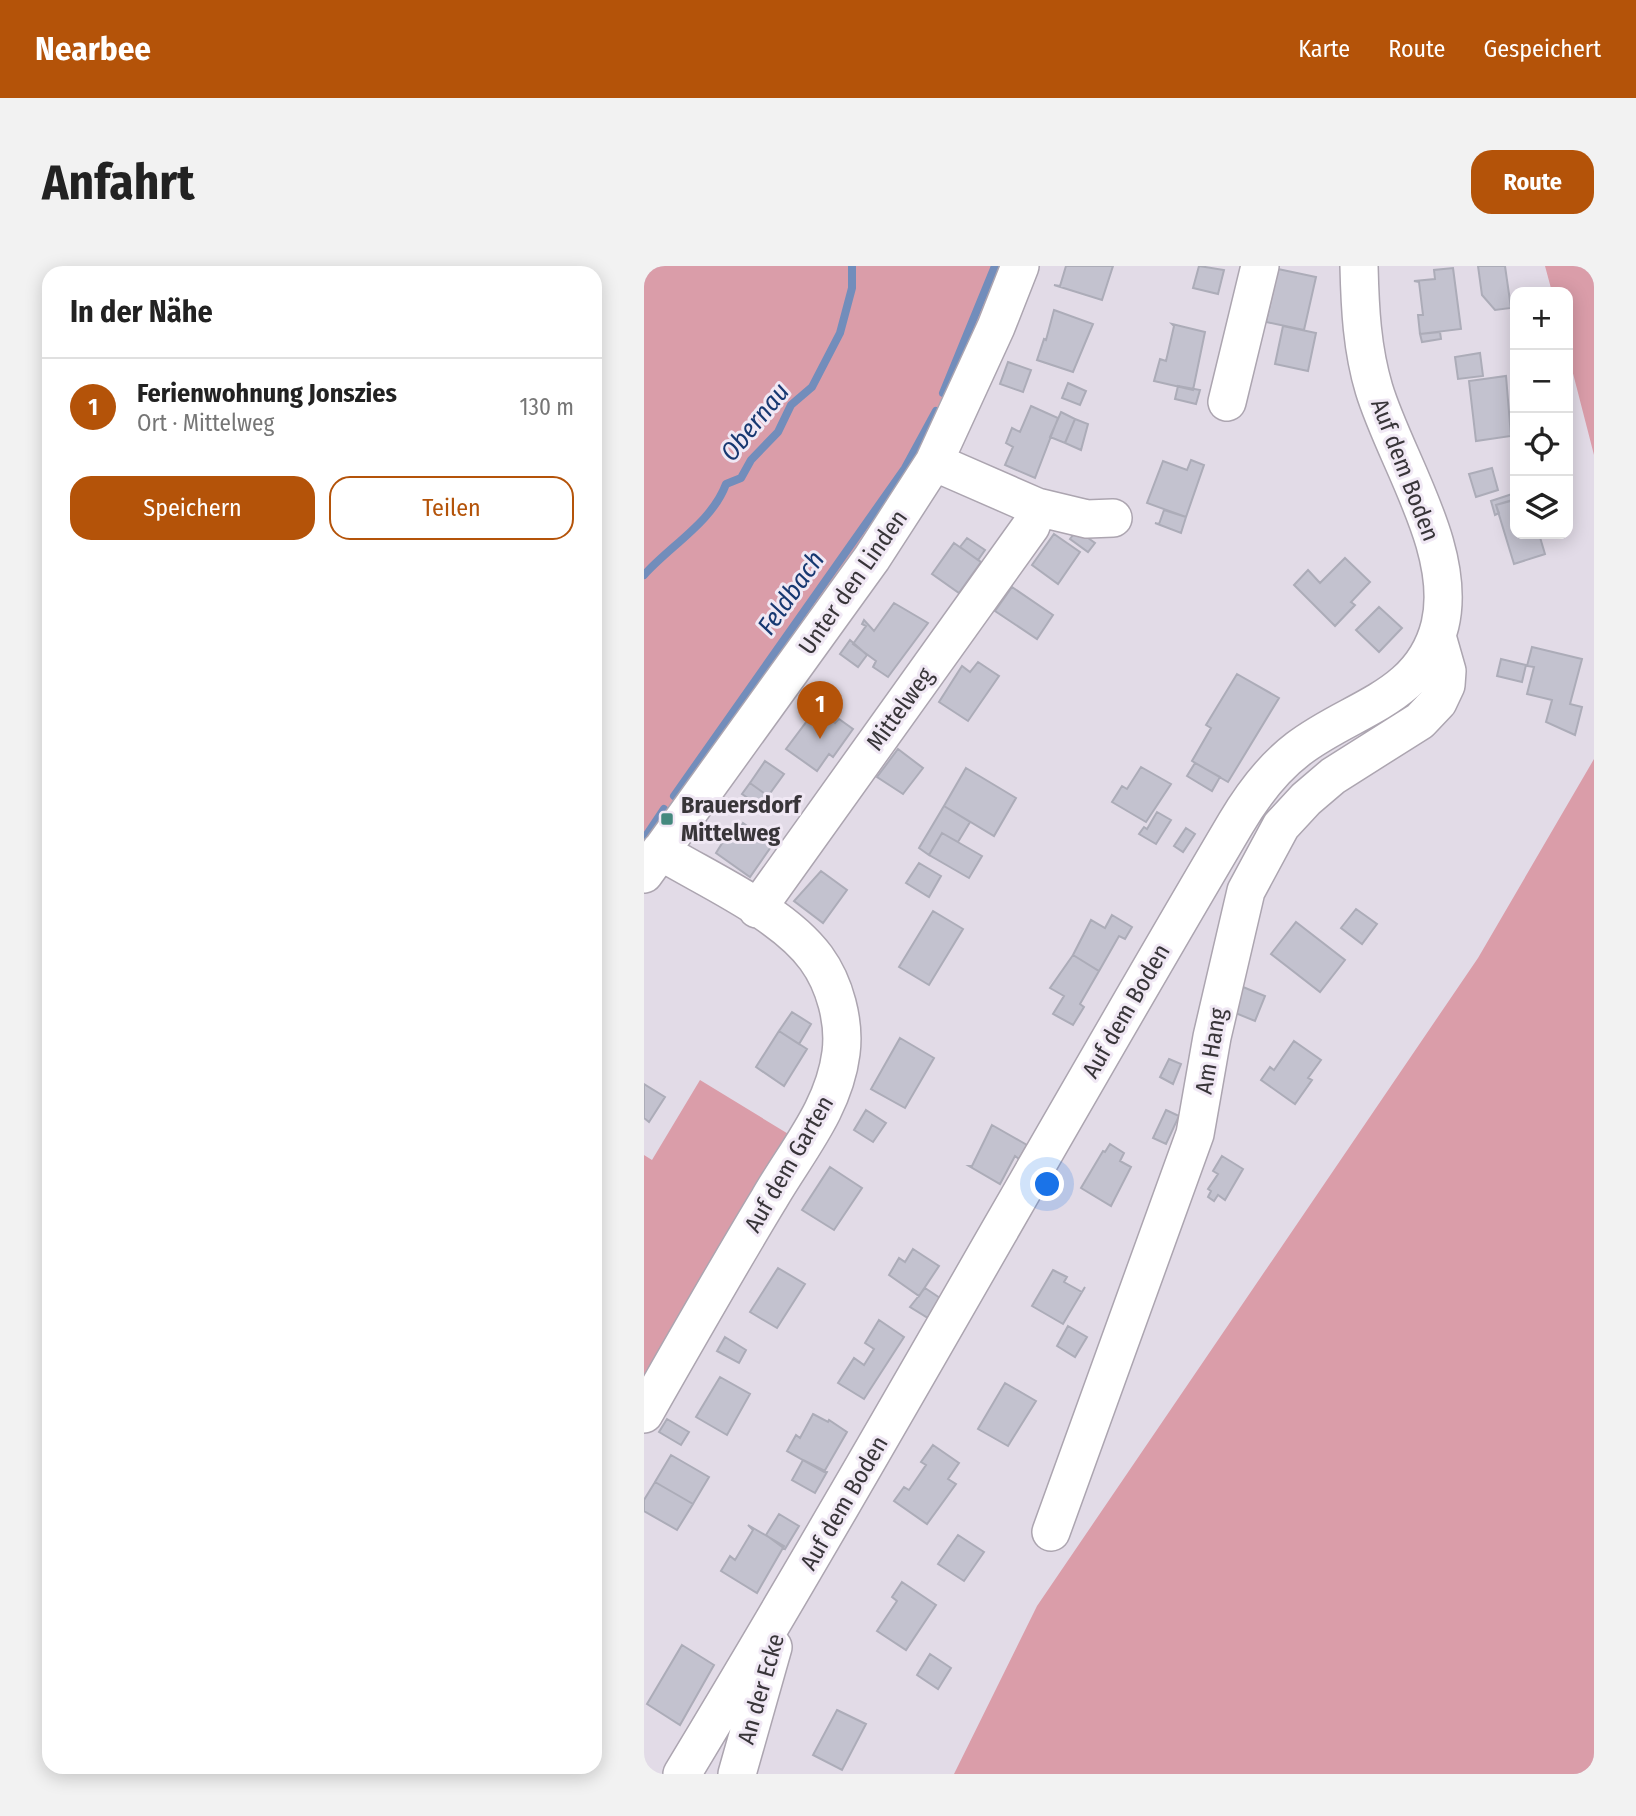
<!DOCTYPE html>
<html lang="de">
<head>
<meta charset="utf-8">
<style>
	:root { --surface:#fff; --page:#f2f2f2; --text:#222; --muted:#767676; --line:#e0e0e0; --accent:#b45309 }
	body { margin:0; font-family:"Fira Sans Condensed",sans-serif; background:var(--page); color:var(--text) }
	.controls { position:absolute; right:21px; top:21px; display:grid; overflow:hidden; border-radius:14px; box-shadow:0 4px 18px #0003 }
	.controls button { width:63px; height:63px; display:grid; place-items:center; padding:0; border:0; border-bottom:2px solid var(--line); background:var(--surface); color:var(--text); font:35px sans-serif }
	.you { position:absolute; left:404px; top:919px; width:24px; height:24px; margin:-18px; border:5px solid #fff; border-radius:50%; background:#1a73e8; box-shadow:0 0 0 10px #1a73e833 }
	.badge { display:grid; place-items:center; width:46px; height:46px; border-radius:50%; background:var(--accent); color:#fff; font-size:23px; font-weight:700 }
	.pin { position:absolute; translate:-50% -58px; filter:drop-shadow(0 2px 4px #0008) }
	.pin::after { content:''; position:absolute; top:37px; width:24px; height:21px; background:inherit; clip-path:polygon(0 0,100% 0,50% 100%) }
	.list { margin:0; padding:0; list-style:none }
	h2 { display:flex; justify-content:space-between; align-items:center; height:91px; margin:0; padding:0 28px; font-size:30px }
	h2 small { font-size:23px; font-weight:400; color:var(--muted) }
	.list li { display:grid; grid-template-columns:46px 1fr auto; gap:21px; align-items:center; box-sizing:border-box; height:98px; padding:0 28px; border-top:2px solid var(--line) }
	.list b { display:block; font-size:26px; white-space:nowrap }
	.list p { margin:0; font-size:23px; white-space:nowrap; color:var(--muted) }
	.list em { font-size:23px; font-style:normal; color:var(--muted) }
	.actions { display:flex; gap:14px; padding:21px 28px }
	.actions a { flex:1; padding:16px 0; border:2px solid var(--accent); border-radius:21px; text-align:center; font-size:24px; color:var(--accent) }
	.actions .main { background:var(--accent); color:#fff }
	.icon { flex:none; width:38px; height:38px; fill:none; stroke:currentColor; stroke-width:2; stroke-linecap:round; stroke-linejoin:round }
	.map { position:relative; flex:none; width:950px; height:1508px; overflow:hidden; border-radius:21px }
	header { display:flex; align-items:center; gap:42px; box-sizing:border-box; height:98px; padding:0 35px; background:var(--accent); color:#fff }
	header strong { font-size:33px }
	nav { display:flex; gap:38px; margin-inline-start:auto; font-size:24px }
	.intro { display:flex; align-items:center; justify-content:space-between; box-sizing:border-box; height:168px; padding:0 42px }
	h1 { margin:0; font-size:49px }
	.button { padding:18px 32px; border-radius:21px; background:var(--accent); color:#fff; font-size:24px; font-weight:700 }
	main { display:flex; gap:42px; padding:0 42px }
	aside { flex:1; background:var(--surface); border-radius:21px; box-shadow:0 4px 18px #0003 }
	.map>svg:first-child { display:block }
	.green { fill:#da9da9 }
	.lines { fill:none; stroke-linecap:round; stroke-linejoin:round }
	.stream { stroke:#728dbb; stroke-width:8 }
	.building { fill:#c3c2cf; stroke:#acacb8; stroke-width:2 }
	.minor-casing { stroke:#aca5b0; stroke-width:40 }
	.minor { stroke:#fff; stroke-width:37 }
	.poi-dot { fill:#44897e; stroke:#f0e8f4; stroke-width:2.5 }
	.labels { text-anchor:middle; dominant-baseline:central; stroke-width:6; stroke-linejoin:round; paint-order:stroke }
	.street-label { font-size:24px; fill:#383539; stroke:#f0e8f4 }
	.poi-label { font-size:24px; font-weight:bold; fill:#383539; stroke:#f0e8f4; text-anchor:start }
	.water-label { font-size:26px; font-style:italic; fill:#173871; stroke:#f0e8f4 }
</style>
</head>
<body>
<header>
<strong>Nearbee</strong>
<nav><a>Karte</a><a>Route</a><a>Gespeichert</a></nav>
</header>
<div class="intro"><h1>Anfahrt</h1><a class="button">Route</a></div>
<main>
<aside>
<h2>In der Nähe<small></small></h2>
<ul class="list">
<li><span class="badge">1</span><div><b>Ferienwohnung Jonszies</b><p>Ort · Mittelweg</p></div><em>130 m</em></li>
</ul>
<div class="actions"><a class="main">Speichern</a><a>Teilen</a></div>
</aside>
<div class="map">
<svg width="950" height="1508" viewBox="0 0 950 1508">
	<rect width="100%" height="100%" fill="#e2dbe7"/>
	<path class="green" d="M0,0H356L276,195L0,590Z
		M901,0H950V189L924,88V26H908Z
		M950,493V1508H310L393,1340L834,692Z
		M56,814L146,869L0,1117V889L8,894Z"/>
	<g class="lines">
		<path class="stream" d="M299,127L351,0
			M0,309C27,279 68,256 82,218L97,212L107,194L134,166L147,139L168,121L196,67L208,22V0
			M30,530L261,202L292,145
			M0,573L20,543"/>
	</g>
	<path class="building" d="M422,0H469L458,34L410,19L416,20Z
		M555,0L580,4L574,28L549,22Z
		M834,0H861L867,42L851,44L838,29Z
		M809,2L817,63L776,68L774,49H779L775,16L770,15L791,13L790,4Z
		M634,3L672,11L660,64L622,56Z
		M410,44L449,58L429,106L393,94L400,73L402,74Z
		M528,58L561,66L549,124L510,115L516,93L522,95L530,60Z
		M639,60L672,67L664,105L631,98Z
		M796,66L797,73L778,76L776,68Z
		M836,87L839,110L814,113L811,91Z
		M364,96L387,104L379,126L356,118Z
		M862,110L867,170L832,175L825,115Z
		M424,117L442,125L436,139L418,132Z
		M534,120L556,124L552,138L531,133Z
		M387,140L414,152L391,212L361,199L369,181L362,177L368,162L376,166Z
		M417,146L431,153L421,177L406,171Z
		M431,153L444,158L437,184L421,177Z
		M547,194L560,199L542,251L503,237L519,195L543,204Z
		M848,202L854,224L832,231L825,208Z
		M868,228L870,234L852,239L855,247L851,249L847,235Z
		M871,233V268H895L901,288L870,298L852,239Z
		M520,244L542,251L537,267L511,257L515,258Z
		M433,264L451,277L444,286L426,273Z
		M410,268L436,286L414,318L388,299Z
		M323,272L341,284L334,294L316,281Z
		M310,277L337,296L315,327L288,308Z
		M701,292L726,316L707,336L711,339L691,360L650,319L664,304L676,317Z
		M368,321L409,349L393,373L351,345Z
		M250,337L284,357L244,411L229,401L232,395L209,378L222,360L218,358L220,354L230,365Z
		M735,341L758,362L735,386L712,364Z
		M206,374L223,389L214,401L196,388Z
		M888,381L938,393L926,438L938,441L931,469L902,456L908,434L883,428L890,401L883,400Z
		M857,393L882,399L878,416L853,410Z
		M334,396L355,410L324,455L295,436L318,400L326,406Z
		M593,408L635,432L584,516L548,495L567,462L562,459Z
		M172,443L191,457L195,453L209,463L189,491L185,488L173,505L142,483Z
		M254,483L279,502L259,528L233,511Z
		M121,495L140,508L124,530L106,517Z
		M551,497L576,511L568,525L543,510Z
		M497,501L527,518L502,556L468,536L478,520L483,523Z
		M322,502L372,532L350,570L300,540Z
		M106,517L124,530L117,541L98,528Z
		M300,540L326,556L314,576L298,567L285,589L275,582Z
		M513,546L527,554L512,578L495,568L500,561L503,563Z
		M99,557L129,578L106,611L72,587L82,571L88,575Z
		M542,562L551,568L539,586L530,580Z
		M298,567L338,590L325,612L285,589Z
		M275,597L297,610L285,631L262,617Z
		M177,605L203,624L179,657L150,635Z
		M712,643L733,658L718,678L697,662Z
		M289,645L319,663L285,719L255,701Z
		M468,649L488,661L481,673L475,670L455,705L429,689L447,654L461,662Z
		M652,656L701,694L676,726L627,688Z
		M429,689L455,705L436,738L440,741L429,759L409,748L420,730L406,722Z
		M599,721L621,730L611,755L589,746Z
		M148,746L167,758L155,778L135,765Z
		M135,765L163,783L140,820L112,801Z
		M256,772L290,792L261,842L227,823Z
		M650,775L677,794L664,812L668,814L651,838L617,814L626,801L630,804Z
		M525,793L537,798L529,818L516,811Z
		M0,818L21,831L5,856L0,852Z
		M222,844L242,857L229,876L210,864Z
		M522,844L535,850L522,878L509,872Z
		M348,859L383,879L375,893L371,890L356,918L325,900H328Z
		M466,878L480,887L476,895L487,901L467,940L437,922L459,885L461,886Z
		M578,890L599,903L581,934L574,929L570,935L564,931L567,925L564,923L574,908L569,905Z
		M186,901L218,922L190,964L158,944Z
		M269,983L295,1000L275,1030L245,1009L255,992L261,996Z
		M134,1002L161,1018L133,1062L106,1046Z
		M409,1004L423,1011L420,1016L438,1026L441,1021L419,1058L388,1040Z
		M281,1022L296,1032L284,1052L266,1041Z
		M235,1054L260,1071L220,1133L194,1117L210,1092L220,1099L230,1083L221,1077Z
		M424,1060L443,1071L431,1091L413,1080Z
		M81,1071L102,1084L95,1097L73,1085Z
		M76,1111L106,1128L83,1169L52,1151Z
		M361,1117L392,1135L364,1180L334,1163Z
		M169,1148L184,1156L185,1154L203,1166L180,1206L143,1185L152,1169L156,1172Z
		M23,1153L45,1166L37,1179L15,1166Z
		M289,1179L315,1197L304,1213L312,1218L283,1258L250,1235L260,1221L265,1224L282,1199L277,1196Z
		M27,1189L65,1211L49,1238L11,1216Z
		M159,1194L183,1206L171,1227L148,1214Z
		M11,1216L49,1238L33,1264L0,1245V1234Z
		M135,1248L155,1260L141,1283L122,1269Z
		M104,1259L140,1280L113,1327L77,1305L86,1290L91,1294L109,1264Z
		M314,1269L340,1286L320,1315L294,1298Z
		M258,1316L292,1339L262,1384L233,1365L253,1335L248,1331Z
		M38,1379L70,1399L36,1459L3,1438Z
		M286,1388L307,1402L294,1423L273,1409Z
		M193,1444L222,1458L198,1504L169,1489Z"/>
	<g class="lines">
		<defs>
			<path id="minor" d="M583,136L616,0
				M393,241L443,253L469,252
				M0,608L228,292L290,196L352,61L376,0
				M113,643L387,260L393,241L290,196
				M0,1148C41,1076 82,1004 125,933C152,886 190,843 197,787C201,756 191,718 172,692C139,647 64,614 16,585
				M407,1266L551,868L568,771L602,625L637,560L662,533L689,510L776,455L794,436L802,419L803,405L793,370
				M38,1508C228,1194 405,873 592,557C608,530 629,502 654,483C707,442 778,433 796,359C814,284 751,193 730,123C718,83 716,42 715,0
				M93,1508L129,1381"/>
		</defs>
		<use href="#minor" class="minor-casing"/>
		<use href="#minor" class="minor"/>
	</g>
	<rect class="poi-dot" x="16" y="546" width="14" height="14" rx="3.5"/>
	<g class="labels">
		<g class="street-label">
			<text transform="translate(761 204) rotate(69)">Auf dem Boden</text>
			<text transform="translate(209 316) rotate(-55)">Unter den Linden</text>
			<text transform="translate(256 443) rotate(-54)">Mittelweg</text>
			<text transform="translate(482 745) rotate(-60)">Auf dem Boden</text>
			<text transform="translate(567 785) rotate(-80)">Am Hang</text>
			<text transform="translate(145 898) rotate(-60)">Auf dem Garten</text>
			<text transform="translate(200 1237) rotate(-60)">Auf dem Boden</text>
			<text transform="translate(117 1423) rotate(-74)">An der Ecke</text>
		</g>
		<g class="poi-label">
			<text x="37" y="539">Brauersdorf<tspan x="37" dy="28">Mittelweg</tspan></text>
		</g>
		<g class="water-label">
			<text transform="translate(111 156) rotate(-51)">Obernau</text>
			<text transform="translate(147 327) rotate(-55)">Feldbach</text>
		</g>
	</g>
</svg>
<div class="controls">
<button>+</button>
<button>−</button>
<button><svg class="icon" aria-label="locate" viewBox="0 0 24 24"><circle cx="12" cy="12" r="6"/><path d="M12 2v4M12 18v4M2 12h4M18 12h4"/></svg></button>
<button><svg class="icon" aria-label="layers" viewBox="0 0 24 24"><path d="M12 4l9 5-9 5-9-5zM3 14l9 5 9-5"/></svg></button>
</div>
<div class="you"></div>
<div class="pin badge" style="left:176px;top:473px">1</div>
</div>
</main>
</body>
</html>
